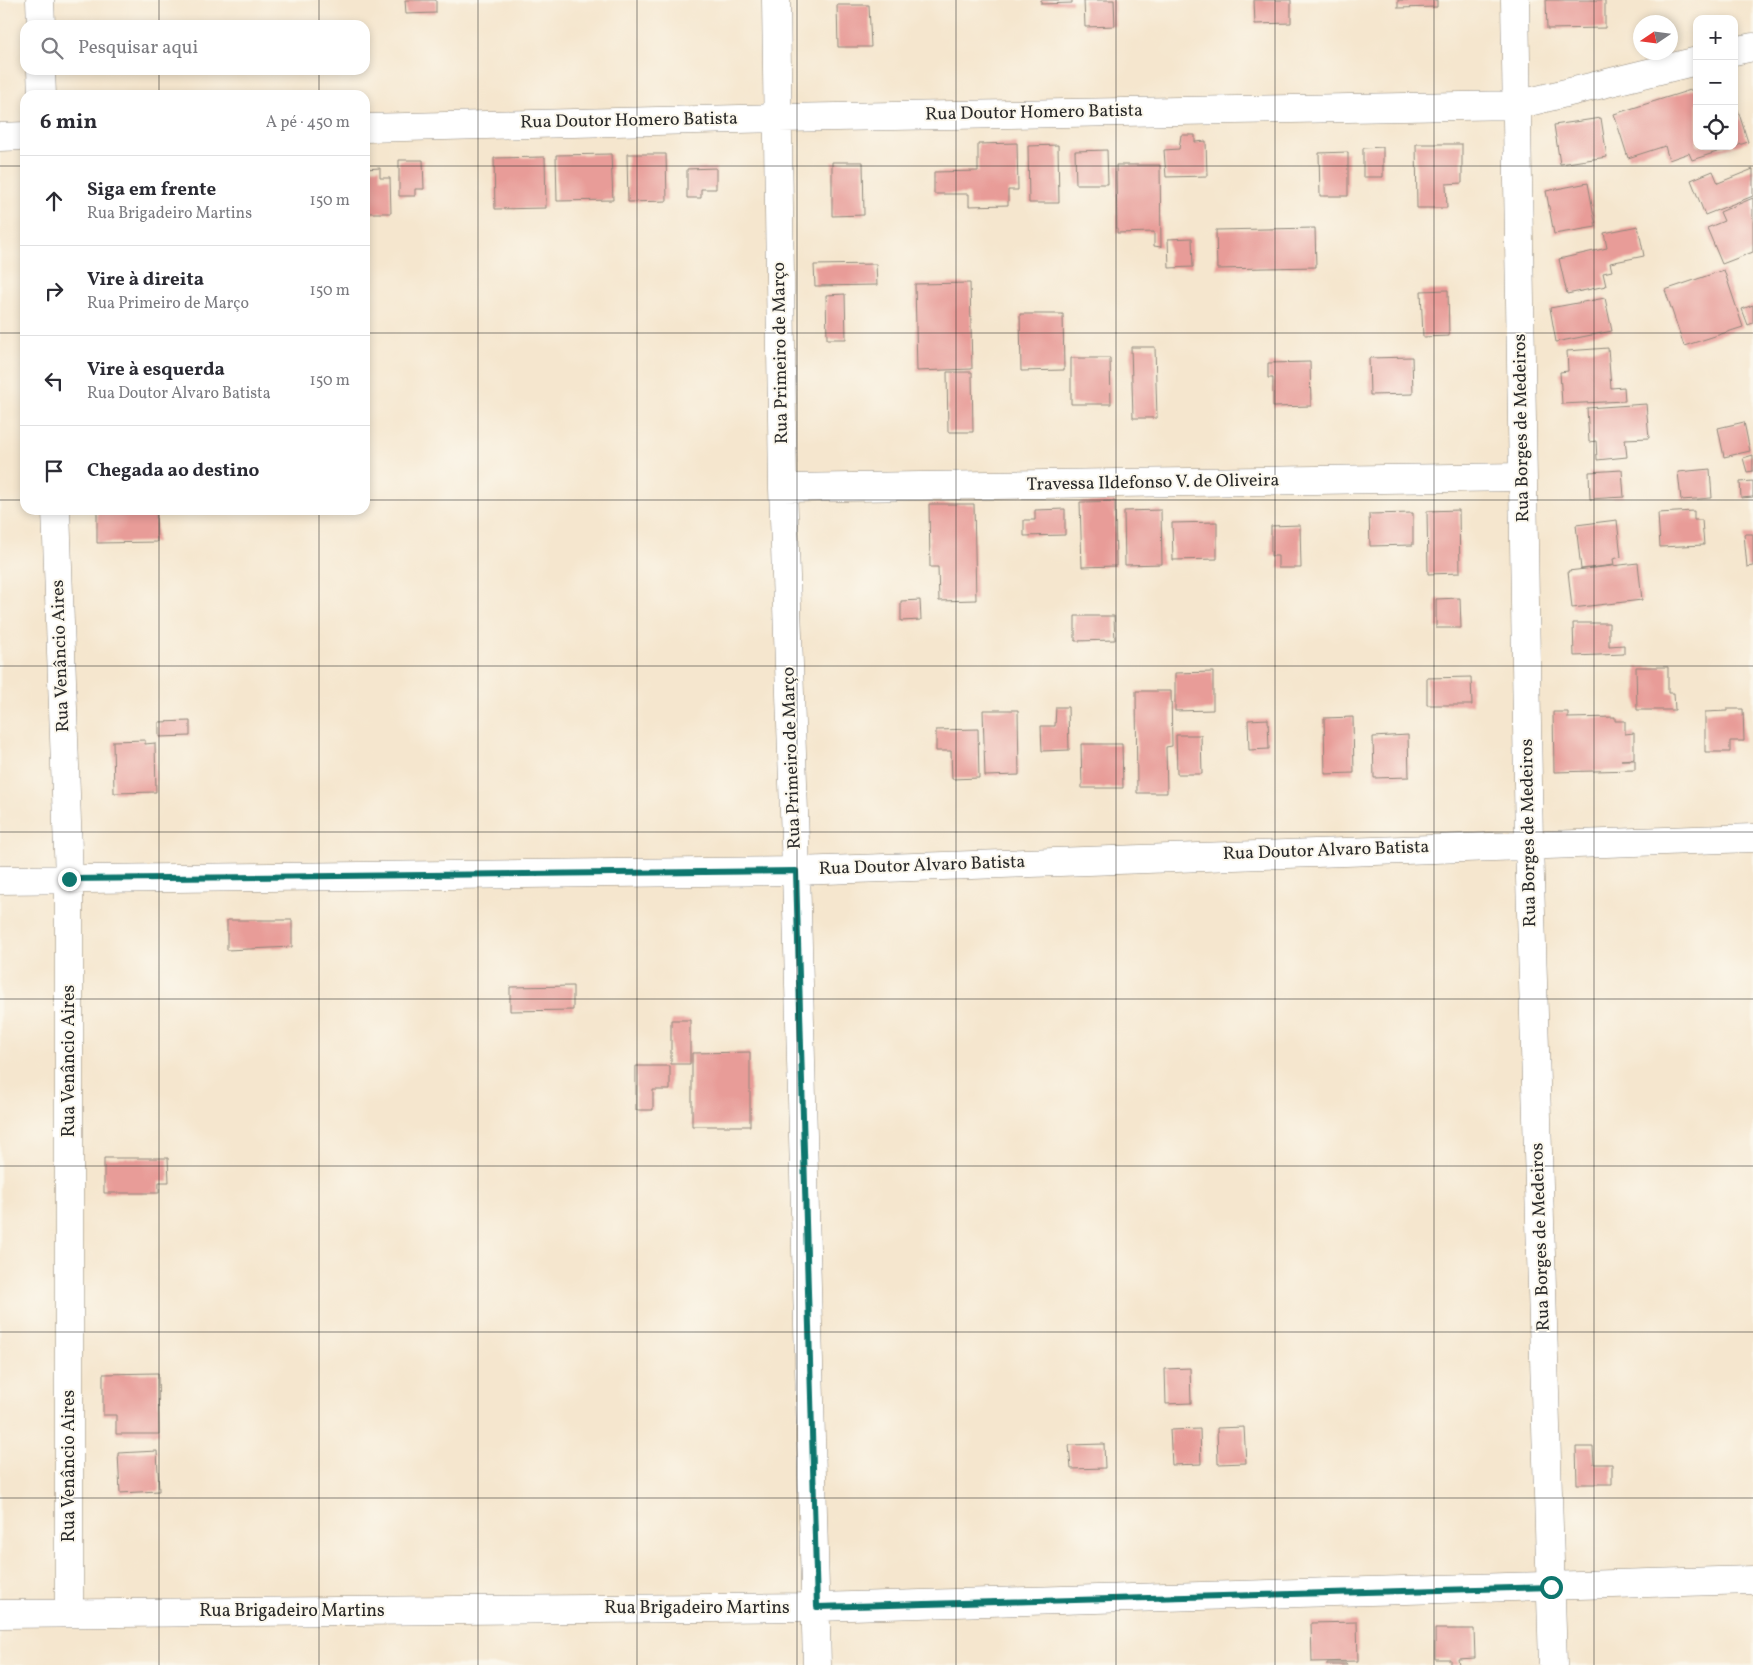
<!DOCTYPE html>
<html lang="pt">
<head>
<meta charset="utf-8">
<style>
	:root { --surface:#fff; --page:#f7f7f7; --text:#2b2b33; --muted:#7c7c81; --line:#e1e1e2 }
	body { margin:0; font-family:Vollkorn,serif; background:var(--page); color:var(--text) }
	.controls { position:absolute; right:15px; top:15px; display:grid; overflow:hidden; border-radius:10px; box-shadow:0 2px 8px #0003 }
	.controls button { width:45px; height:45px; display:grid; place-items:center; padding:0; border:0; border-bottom:1px solid var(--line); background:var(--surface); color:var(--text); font:25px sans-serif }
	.compass { position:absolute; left:1633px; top:15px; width:45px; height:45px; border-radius:50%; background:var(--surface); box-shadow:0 2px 8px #0003; rotate:257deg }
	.stop { position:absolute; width:15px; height:15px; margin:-11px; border:4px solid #0f766e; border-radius:50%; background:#fff }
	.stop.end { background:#0f766e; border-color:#fff; box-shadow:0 1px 5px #0008 }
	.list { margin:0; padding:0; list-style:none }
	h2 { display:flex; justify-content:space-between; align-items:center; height:65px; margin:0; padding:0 20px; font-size:21px }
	h2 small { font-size:16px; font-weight:400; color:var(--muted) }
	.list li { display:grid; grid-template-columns:32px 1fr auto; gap:15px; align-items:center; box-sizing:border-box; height:90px; padding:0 20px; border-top:1px solid var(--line) }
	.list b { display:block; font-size:19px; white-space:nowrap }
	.list p { margin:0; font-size:16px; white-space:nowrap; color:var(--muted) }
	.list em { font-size:16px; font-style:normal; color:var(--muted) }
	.icon { flex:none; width:28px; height:28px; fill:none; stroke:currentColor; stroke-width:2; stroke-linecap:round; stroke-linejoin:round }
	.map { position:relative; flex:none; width:1753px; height:1665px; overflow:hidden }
	.search { position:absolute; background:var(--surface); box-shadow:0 2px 8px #0003; left:20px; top:20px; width:350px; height:55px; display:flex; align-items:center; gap:12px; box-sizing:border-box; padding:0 18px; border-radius:15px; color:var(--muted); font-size:19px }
	.panel { position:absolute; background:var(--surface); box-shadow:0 2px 8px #0003; left:20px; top:90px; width:350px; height:425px; border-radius:15px }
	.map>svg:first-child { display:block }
	.building { fill:#e89c98 }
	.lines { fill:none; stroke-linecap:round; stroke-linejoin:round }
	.minor-casing { stroke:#90887c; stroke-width:29 }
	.minor { stroke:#fff; stroke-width:28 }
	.route { stroke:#0f766e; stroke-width:6 }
	.grid { fill:none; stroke:#2b2b2b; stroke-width:1; stroke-opacity:0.55 }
	.labels { text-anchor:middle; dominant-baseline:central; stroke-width:4; stroke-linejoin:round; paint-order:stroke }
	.street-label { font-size:18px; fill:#2b2b2b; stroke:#fbf7ec }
</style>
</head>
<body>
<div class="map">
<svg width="1753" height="1665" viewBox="0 0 1753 1665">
	<rect width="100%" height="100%" fill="#fbf7ec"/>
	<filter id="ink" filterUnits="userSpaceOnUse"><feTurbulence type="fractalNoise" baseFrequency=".02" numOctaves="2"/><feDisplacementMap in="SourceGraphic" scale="10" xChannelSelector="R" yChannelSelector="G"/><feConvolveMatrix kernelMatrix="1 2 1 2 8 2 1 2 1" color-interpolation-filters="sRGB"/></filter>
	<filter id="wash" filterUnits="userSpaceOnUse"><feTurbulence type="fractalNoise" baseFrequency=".0096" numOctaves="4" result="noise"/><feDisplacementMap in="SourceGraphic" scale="20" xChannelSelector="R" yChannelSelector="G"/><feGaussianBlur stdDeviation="1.12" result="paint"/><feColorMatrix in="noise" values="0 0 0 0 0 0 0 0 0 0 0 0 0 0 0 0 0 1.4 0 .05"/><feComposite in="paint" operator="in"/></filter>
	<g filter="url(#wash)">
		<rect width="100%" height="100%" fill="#f5e6ce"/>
		<g id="blocks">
			<path class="building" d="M405,0H436V13L406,14Z
				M1041,0H1072V3L1041,4Z
				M1084,0H1114L1115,26L1085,27Z
				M1254,0H1291V23L1255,24Z
				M1398,0H1437V7L1398,8Z
				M1546,0H1605V28L1547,29Z
				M837,5H869L871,47H838Z
				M1697,88V146H1734L1735,101L1748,142L1692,160L1689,153L1669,160L1665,146L1628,158L1614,114Z
				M1601,118L1607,157L1560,164L1554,125Z
				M1181,135H1195V142L1206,141L1207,176L1166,177L1164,150L1179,149Z
				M1017,143L1018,190H1008V205L969,206V194H934V172L978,171V144Z
				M1416,144H1462V183L1446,184L1447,208H1417Z
				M1058,145L1059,203H1029L1028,146Z
				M1383,147V177H1363V148Z
				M1107,150L1108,184H1076L1075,151Z
				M1348,152V196H1320L1319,153Z
				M611,154L613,200L557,201L556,155Z
				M627,154H666L667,201L628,202Z
				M545,157L546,208L495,209L494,158Z
				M399,160H423L424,189H415V196H399Z
				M832,162H863L864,215L832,216Z
				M1116,165H1160L1161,247L1154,246V232L1117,233Z
				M380,168V178H390L391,213H365V169Z
				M716,168V189H701V198H687V169Z
				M1753,169V196L1705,215L1691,180L1713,171L1718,183Z
				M1588,183L1596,227L1554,234L1546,191Z
				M1753,198V252L1722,264L1707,228L1724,221L1720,212Z
				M1638,226L1644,256L1610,263L1612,271L1603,273L1606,286L1567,294L1559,259L1607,248L1604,233Z
				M1315,228L1316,267L1217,269L1216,230Z
				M1192,238L1193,267L1169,268L1168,239Z
				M876,264L877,285L815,286L814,265Z
				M1724,270L1743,327L1684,346L1665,290Z
				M970,283L972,369L917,371L915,284Z
				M1448,290L1449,336L1423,337L1421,291Z
				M845,294L846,339H827L826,295Z
				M1605,298L1612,331L1556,342L1550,308Z
				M1753,305V323L1748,325L1742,309Z
				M1020,314H1063L1064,370L1021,371Z
				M1131,347H1155L1157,418H1133Z
				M1608,348L1611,388L1624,387L1625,401L1562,404L1560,372L1568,371L1567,351Z
				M1412,357L1413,394L1370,395L1369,358Z
				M1071,358H1110L1111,404H1071Z
				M1310,362L1311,406L1273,407V378H1268V363Z
				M947,372H972L973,432H948Z
				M1646,404L1649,438L1625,439L1627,457L1597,460L1596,441L1589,442L1587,408Z
				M1744,422L1750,451L1724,457L1718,428Z
				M1753,455V471L1747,472L1743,458Z
				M1710,469L1712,498L1681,500L1678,472Z
				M1622,470L1624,497L1590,499L1589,472Z
				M1753,481V497L1741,498L1740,482Z
				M1115,501L1116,566L1082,567L1080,502Z
				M929,504H974L976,600L939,601L938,567H930Z
				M1065,509V535L1024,536V520H1035V510Z
				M97,510H156L157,542L97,543Z
				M1161,510L1162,564L1125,565L1124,511Z
				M1459,510L1460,573L1428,574L1427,511Z
				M1694,511V520H1702L1704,545L1660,547L1658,513Z
				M1413,513V545L1370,546L1369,514Z
				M1617,520L1621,557L1613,559L1614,565L1581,569L1576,525Z
				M1217,522V559L1173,560L1172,523Z
				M1300,525L1301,568H1278V556H1271V526Z
				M1744,534H1753V566L1747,567Z
				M1638,563L1642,600L1572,608L1568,571Z
				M1460,598L1461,628H1436V599Z
				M920,600L921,620L901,621V601Z
				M1075,616H1114L1115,640L1075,641Z
				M1573,623H1609V646L1624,645V654L1574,656Z
				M1636,667H1668V693H1674L1675,710H1637Z
				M1213,672V710L1175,711V673Z
				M1471,677L1472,705H1427V678Z
				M1136,691H1171L1172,746L1166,747L1167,793H1137Z
				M1056,707H1068L1069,750L1042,751L1041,726H1055Z
				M1727,709H1743L1744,741H1730V752H1705V712L1727,711Z
				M983,710H1018L1019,775L985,776Z
				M1553,712H1568V718L1615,717V721H1625V734L1634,733V759L1621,760H1635V770L1554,772Z
				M1353,717L1354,773L1325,774L1324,718Z
				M1268,719L1269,749L1249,750L1248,720Z
				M190,721V736L159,737V722Z
				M978,729L979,778L952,779L951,751H936V730Z
				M1176,735H1201L1202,774H1177Z
				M1408,735L1409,777L1374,778L1373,737Z
				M145,740V744L155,743L156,792L114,793L113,741Z
				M1081,744H1122L1123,788H1082Z
				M227,920H292V947L227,950Z
				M573,986V1010L510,1011V987Z
				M671,1020H690V1064H671Z
				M750,1052V1126H692V1053Z
				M636,1066H670V1090H653V1110H636Z
				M104,1158H168L169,1182H159V1193H104Z
				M1190,1368L1191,1403L1166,1404L1165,1369Z
				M158,1373L159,1434H116V1415H103V1374Z
				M1244,1427L1246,1463L1218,1464L1217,1428Z
				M1200,1429L1201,1464L1172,1465L1170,1430Z
				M1104,1444L1105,1468L1071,1469L1069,1445Z
				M1576,1447H1593L1594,1464H1612V1484H1577Z
				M157,1451L159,1491L120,1493L118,1453Z
				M1357,1622L1358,1661L1312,1662L1311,1623Z
				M1435,1629H1474L1475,1658L1458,1659L1459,1665H1450V1659H1435Z
				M1327,1663H1346L1347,1665H1327Z"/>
		</g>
	</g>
	<g filter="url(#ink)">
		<use href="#blocks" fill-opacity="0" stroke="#90887c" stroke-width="1"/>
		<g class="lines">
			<defs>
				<path id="minor" d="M40,0L41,25
					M776,0L783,488L796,871L817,1665
					M1515,0L1529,844L1553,1665
					M1734,51L1753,47
					M41,70L42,95
					M365,128L779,118L1517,105L1697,61
					M0,137L25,136
					M783,488L1522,477
					M56,510L69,879V1613
					M0,880L796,871L1753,838
					M0,1614L817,1607L1753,1580"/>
			</defs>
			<use href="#minor" class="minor-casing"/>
			<use href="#minor" class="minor"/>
		</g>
	</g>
	<g class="lines" filter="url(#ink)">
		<path class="route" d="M69,879L796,871L817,1607L1551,1587"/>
	</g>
	<path class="grid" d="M159,0V25M319,0V25M478,0V1665M637,0V1665M797,0V1665M956,0V1665M1116,0V1665M1275,0V1665M1434,0V1665M1594,0V1665M159,70V95M319,70V95M0,166H25M365,166H1753M0,333H25M365,333H1753M0,500H25M365,500H1753M159,510V1665M319,510V1665M0,666H1753M0,832H1753M0,999H1753M0,1166H1753M0,1332H1753M0,1498H1753"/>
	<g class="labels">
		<g class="street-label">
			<text transform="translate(1034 113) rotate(-1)">Rua Doutor Homero Batista</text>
			<text transform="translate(629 121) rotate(-1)">Rua Doutor Homero Batista</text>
			<text transform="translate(781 353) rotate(-91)">Rua Primeiro de Março</text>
			<text transform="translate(1522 428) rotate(-91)">Rua Borges de Medeiros</text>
			<text transform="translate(1153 483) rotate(-1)">Travessa Ildefonso V. de Oliveira</text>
			<text transform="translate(61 656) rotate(-92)">Rua Venâncio Aires</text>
			<text transform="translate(792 758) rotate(-92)">Rua Primeiro de Março</text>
			<text transform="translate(1529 833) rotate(-91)">Rua Borges de Medeiros</text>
			<text transform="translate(1326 851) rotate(-2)">Rua Doutor Alvaro Batista</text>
			<text transform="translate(922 866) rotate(-2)">Rua Doutor Alvaro Batista</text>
			<text transform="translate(69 1061) rotate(-90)">Rua Venâncio Aires</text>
			<text transform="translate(1541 1237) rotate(-92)">Rua Borges de Medeiros</text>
			<text transform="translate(69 1466) rotate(-90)">Rua Venâncio Aires</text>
			<text x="697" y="1608">Rua Brigadeiro Martins</text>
			<text x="292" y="1611">Rua Brigadeiro Martins</text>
		</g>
	</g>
</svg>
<div class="controls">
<button>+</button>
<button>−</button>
<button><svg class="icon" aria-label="locate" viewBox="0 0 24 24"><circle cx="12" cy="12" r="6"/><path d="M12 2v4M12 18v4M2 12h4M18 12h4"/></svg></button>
</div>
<svg class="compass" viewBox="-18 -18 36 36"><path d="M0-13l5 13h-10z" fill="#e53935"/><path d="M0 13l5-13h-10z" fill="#7c7c81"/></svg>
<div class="stop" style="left:1551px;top:1587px"></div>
<div class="stop end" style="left:69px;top:879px"></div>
<div class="search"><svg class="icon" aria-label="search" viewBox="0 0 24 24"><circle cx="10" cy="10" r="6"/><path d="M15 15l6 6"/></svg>Pesquisar aqui</div>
<section class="panel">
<h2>6 min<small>A pé · 450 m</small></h2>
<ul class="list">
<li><svg class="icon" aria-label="ahead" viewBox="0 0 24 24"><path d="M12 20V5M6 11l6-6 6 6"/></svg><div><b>Siga em frente</b><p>Rua Brigadeiro Martins</p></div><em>150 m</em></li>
<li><svg class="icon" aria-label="right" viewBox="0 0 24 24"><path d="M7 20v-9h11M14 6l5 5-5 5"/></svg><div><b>Vire à direita</b><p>Rua Primeiro de Março</p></div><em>150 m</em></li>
<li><svg class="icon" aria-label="left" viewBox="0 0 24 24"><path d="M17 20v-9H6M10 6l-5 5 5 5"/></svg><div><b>Vire à esquerda</b><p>Rua Doutor Alvaro Batista</p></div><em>150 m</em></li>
<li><svg class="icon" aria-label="arrive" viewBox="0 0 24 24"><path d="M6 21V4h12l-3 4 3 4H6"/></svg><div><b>Chegada ao destino</b></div></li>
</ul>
</section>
</div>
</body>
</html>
